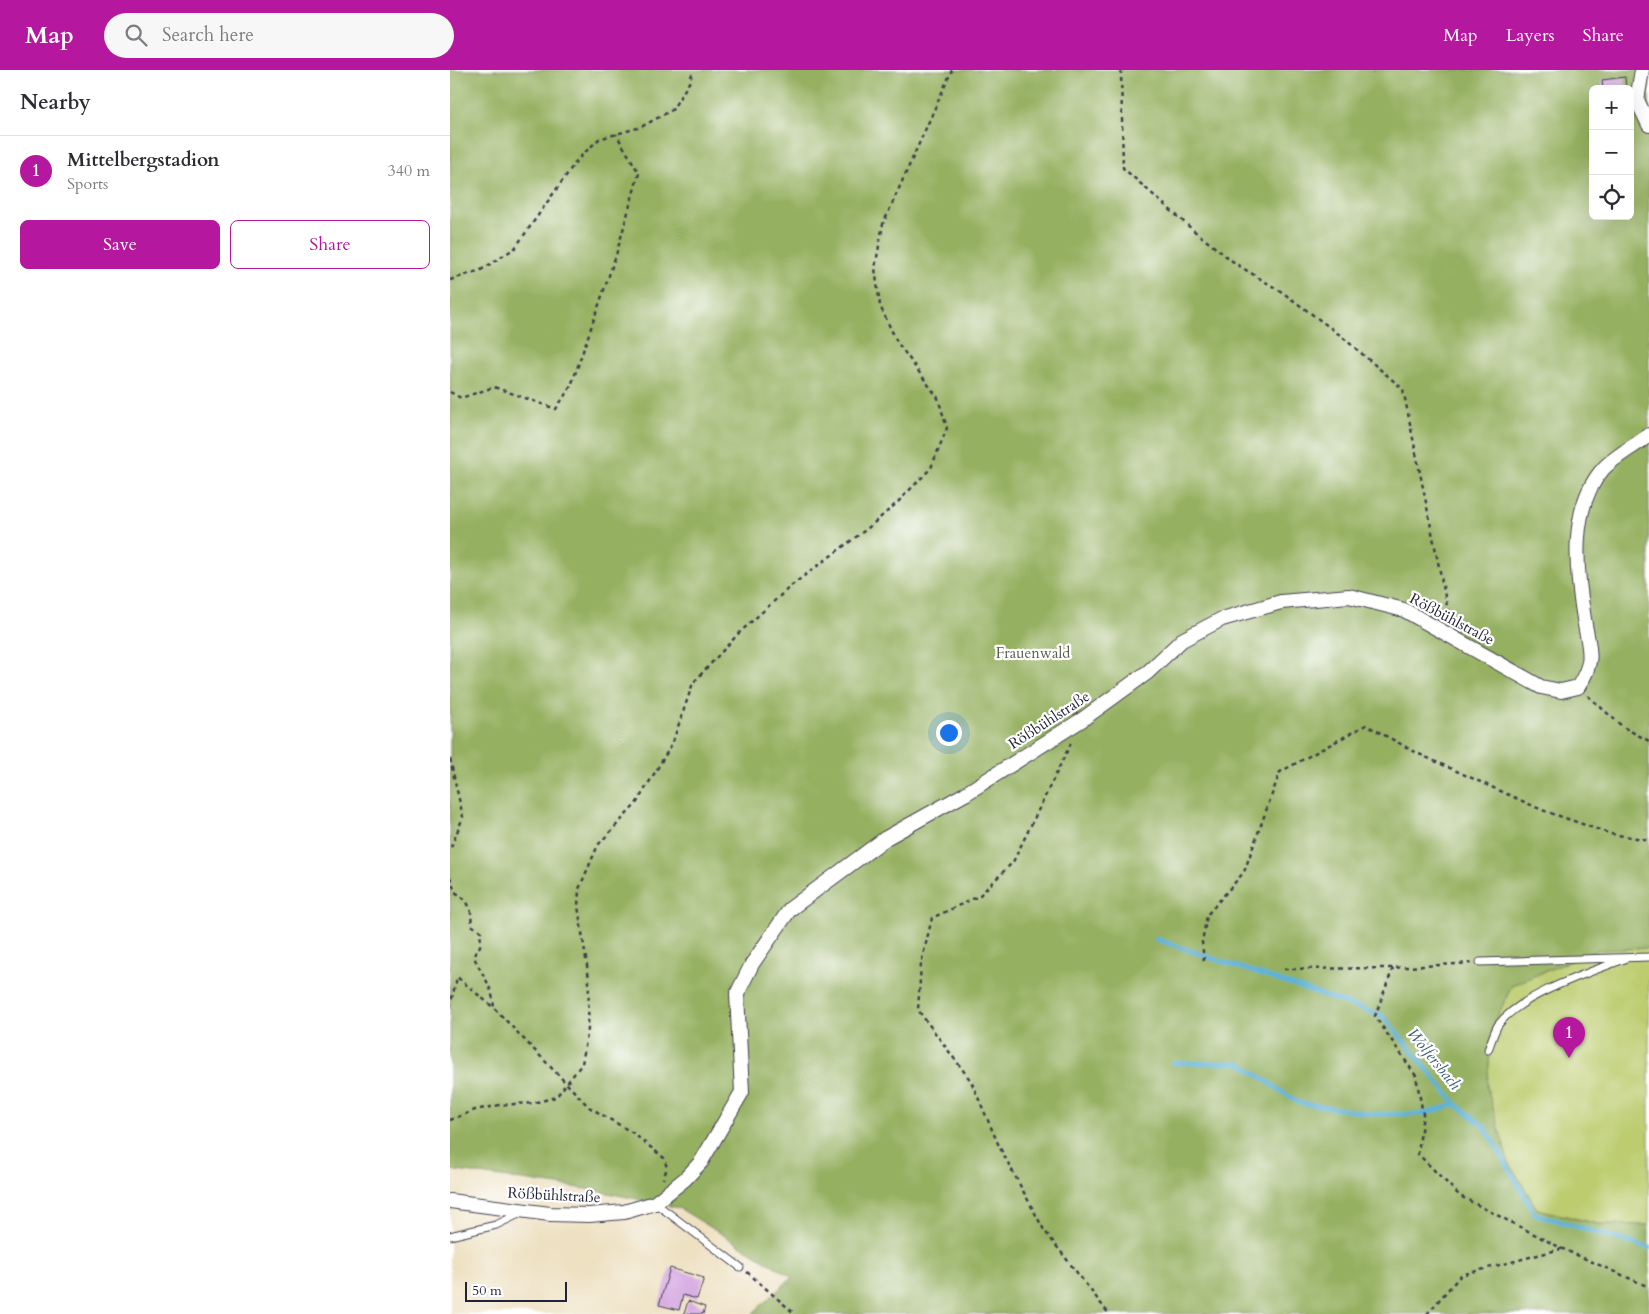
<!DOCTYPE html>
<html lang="en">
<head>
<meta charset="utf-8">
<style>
	:root { --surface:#fff; --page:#f7f7f7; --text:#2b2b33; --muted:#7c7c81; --line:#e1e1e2; --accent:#b5179e }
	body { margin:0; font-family:Cardo,serif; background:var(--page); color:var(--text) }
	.controls { position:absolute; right:15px; top:15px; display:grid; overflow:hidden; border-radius:8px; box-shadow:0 5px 20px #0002 }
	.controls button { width:45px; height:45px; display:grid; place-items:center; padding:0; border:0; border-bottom:1px solid var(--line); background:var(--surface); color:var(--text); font:25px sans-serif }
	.scale { position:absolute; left:15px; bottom:12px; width:102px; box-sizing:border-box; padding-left:5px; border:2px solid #22223b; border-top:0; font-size:14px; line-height:18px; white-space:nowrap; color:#22223b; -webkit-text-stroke:4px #fff; paint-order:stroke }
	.you { position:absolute; left:498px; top:662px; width:18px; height:18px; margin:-12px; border:4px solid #fff; border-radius:50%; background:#1a73e8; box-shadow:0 0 0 8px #1a73e833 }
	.badge { display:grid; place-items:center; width:32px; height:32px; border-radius:50%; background:var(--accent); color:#fff; font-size:16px; font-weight:700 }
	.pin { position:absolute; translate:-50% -41px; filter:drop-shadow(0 1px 2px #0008) }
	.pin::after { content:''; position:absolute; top:26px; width:18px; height:15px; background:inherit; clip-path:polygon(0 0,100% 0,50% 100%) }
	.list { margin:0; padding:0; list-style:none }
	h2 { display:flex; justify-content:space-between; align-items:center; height:65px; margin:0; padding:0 20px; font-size:21px }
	h2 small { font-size:16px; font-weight:400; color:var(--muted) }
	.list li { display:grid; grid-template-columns:32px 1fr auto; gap:15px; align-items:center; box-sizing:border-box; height:70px; padding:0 20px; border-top:1px solid var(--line) }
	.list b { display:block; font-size:19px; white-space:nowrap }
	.list p { margin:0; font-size:16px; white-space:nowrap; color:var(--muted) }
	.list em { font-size:16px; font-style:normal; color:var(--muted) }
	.actions { display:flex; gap:10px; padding:15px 20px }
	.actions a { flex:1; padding:11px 0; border:1px solid var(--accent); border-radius:8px; text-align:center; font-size:18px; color:var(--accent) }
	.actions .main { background:var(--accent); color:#fff }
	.icon { flex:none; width:28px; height:28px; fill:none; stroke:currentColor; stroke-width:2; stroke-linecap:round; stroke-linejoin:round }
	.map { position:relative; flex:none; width:1199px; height:1244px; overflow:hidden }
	header { display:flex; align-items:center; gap:30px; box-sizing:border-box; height:70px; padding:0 25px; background:var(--accent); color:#fff }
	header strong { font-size:24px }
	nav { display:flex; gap:28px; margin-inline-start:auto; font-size:18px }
	.search { width:350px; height:45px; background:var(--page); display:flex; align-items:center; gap:12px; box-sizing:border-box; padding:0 18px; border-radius:28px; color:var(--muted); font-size:19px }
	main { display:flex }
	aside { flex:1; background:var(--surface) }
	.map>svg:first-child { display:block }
	.green { fill:#bccc6e; stroke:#6f7754 }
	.forest { fill:#95b061; stroke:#5c694e; fill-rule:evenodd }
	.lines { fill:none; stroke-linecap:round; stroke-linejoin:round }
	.stream { stroke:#5db2d9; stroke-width:4.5 }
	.building { fill:#d5a8e1 }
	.service-casing { stroke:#413f4f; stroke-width:9 }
	.minor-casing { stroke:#413f4f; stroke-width:16 }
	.path { stroke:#413f4f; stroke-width:2.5; stroke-dasharray:4 4; stroke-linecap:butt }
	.service { stroke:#fff; stroke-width:7 }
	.minor { stroke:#fff; stroke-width:14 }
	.labels { text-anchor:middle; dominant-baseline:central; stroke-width:4.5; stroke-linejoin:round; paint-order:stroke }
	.street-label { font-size:15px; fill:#22223b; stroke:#fff }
	.park-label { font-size:15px; fill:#585e4d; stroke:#fff }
	.water-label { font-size:16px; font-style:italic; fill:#3a5c7a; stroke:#fff }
</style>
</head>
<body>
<header>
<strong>Map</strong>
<div class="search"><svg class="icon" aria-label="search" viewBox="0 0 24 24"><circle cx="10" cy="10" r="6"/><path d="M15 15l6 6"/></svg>Search here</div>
<nav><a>Map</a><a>Layers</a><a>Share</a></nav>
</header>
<main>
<aside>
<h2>Nearby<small></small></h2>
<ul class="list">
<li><span class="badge">1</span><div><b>Mittelbergstadion</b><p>Sports</p></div><em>340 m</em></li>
</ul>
<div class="actions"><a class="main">Save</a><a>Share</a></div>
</aside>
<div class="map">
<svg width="1199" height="1244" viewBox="0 0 1199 1244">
	<rect width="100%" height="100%" fill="#fff"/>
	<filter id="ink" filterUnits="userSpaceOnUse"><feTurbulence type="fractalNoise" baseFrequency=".02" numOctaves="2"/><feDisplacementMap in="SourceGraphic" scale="10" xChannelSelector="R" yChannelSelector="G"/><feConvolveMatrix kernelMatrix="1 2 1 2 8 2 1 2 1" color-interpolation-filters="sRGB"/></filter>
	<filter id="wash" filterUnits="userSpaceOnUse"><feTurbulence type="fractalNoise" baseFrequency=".0096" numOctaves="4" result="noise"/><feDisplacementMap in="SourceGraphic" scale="20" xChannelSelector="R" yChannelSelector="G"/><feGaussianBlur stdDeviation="1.12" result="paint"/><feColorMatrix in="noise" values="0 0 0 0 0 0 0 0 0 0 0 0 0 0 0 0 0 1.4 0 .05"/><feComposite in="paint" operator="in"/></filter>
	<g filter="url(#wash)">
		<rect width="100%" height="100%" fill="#eee1c2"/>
		<path class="green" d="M1199,878V1155L1148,1154L1087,1139L1058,1091L1037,1017L1042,958L1062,915L1147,880Z"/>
		<path class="forest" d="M0,0H1199V878L1147,880L1062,915L1042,958L1037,1017L1058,1091L1087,1139L1148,1154L1199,1155V1244H302L342,1207L229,1138L144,1120L0,1100ZM1143,19H1180V146H1143Z"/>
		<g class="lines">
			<path class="stream" d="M706,869L933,946L1006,1034L1035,1057L1085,1144L1199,1178
				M723,993H790L849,1033L923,1044H973L1006,1034"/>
		</g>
		<g id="blocks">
			<path class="building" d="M1175,7L1176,19H1153L1152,10Z
				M220,1198L254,1208L247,1229L233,1225L229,1240L209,1235Z
				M238,1231L255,1237L253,1244H234Z"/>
		</g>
	</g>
	<g filter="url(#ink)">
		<use href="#blocks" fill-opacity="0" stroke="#413f4f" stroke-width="1"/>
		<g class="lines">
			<defs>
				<path id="service" d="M1030,892L1199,887
					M1038,980C1041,972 1044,962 1048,955C1071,924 1141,902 1177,888
					M205,1133L290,1197
					M0,1166L46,1155L73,1142"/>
				<path id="minor" d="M1192,0L1187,30L1199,55
					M0,1131L100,1144L139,1145L174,1142L205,1133L235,1109L251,1092L292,1022L287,924L302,894L340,839L436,768L515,724L633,649L698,602L732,570L772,549L831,532L899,526L954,540L1091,617L1111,621L1128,617C1146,589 1139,580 1134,549C1126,501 1119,438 1153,399C1165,386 1185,376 1199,365"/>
			</defs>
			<use href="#service" class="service-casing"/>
			<use href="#minor" class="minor-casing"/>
			<path class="path" d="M671,0L673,98L743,160L786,194L832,222L890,265L953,319L1000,551
				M0,210L31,200L65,178L127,90L149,69L191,57L222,40L240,11L243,0
				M0,322L11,328L44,317L106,339L121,316L166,185L189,103L166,64
				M1138,626L1173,657L1199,671
				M621,673L563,792L529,826L482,848L471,894L468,940L521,1011L549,1076L594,1160L659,1244
				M0,689L13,747L0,780
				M0,807L5,822C18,830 23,839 21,855L31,861L30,876L24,887C34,909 42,914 44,938
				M754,891L752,872L757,845L794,802L830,702L916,655L969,684L1092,740L1161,764L1199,770
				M943,898L925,946L966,1006L973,1044L968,1084L1010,1126L1113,1179L1199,1217
				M834,899L943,898L1021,893
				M0,937L7,907L44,938L139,1037L183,1063L214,1088L217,1098L213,1109
				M0,1050L25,1040L50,1035L84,1033L106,1027L132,994L138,959L139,909L128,836L129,819L148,775L186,734L222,674L243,613L289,563L342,515L418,458L447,433L481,398L497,358L488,328L447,272L430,236L425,198L433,154L502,0
				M297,1202L345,1244
				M977,1244L1011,1205L1111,1179"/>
			<use href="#service" class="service"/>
			<use href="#minor" class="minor"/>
		</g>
	</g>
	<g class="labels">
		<g class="street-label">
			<text transform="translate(1002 549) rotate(28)">Rößbühlstraße</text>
			<text transform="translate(599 650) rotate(-33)">Rößbühlstraße</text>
			<text transform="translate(104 1125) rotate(3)">Rößbühlstraße</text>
		</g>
		<g class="park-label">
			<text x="583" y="583">Frauenwald</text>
		</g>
		<g class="water-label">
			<text transform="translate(984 989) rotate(51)">Wolfersbach</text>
		</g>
	</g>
</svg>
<div class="controls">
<button>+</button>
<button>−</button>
<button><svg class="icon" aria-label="locate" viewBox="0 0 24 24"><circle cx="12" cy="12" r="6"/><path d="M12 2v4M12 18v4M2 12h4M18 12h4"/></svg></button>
</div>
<div class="scale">50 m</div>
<div class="you"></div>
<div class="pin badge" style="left:1119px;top:988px">1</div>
</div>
</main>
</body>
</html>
